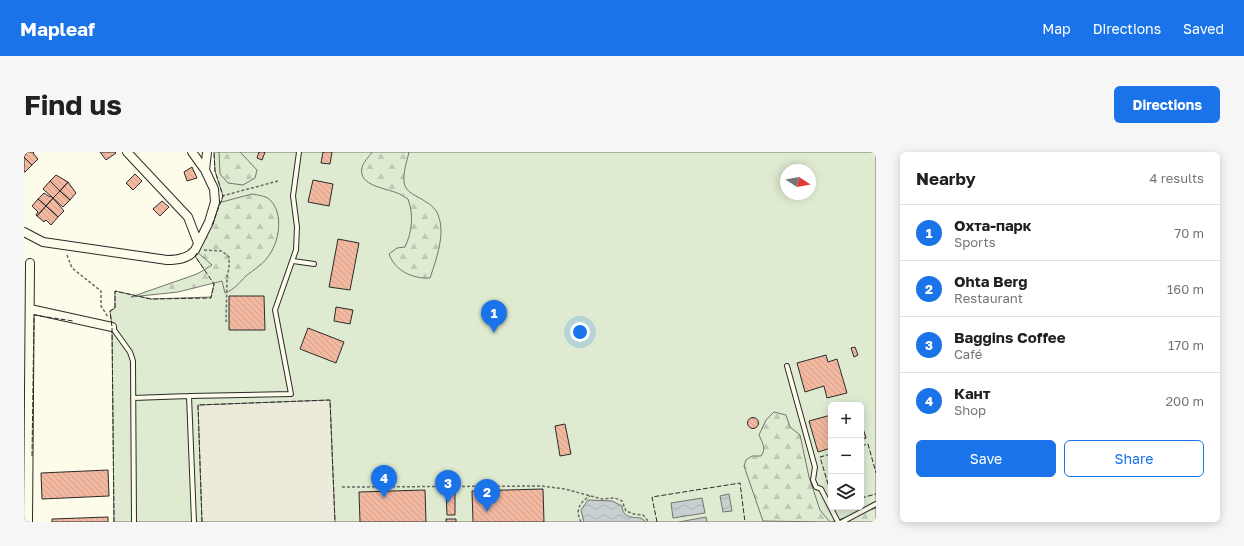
<!DOCTYPE html>
<html lang="en">
<head>
<meta charset="utf-8">
<style>
	:root { --surface:#fff; --page:#f6f6f6; --text:#202124; --muted:#757577; --line:#e0e0e0; --accent:#1a73e8 }
	body { margin:0; font-family:"Golos Text",sans-serif; background:var(--page); color:var(--text) }
	.controls { position:absolute; right:12px; bottom:12px; display:grid; overflow:hidden; border-radius:6px; box-shadow:0 2px 10px #0003 }
	.controls button { width:36px; height:36px; display:grid; place-items:center; padding:0; border:0; border-bottom:1px solid var(--line); background:var(--surface); color:var(--text); font:20px sans-serif }
	.compass { position:absolute; left:756px; top:12px; width:36px; height:36px; border-radius:50%; background:var(--surface); box-shadow:0 2px 10px #0003; rotate:101deg }
	.you { position:absolute; left:556px; top:180px; width:14px; height:14px; margin:-10px; border:3px solid #fff; border-radius:50%; background:#1a73e8; box-shadow:0 0 0 6px #1a73e833 }
	.badge { display:grid; place-items:center; width:26px; height:26px; border-radius:50%; background:var(--accent); color:#fff; font-size:13px; font-weight:700 }
	.pin { position:absolute; translate:-50% -33px; filter:drop-shadow(0 1px 2px #0008) }
	.pin::after { content:''; position:absolute; top:21px; width:14px; height:12px; background:inherit; clip-path:polygon(0 0,100% 0,50% 100%) }
	.list { margin:0; padding:0; list-style:none }
	h2 { display:flex; justify-content:space-between; align-items:center; height:52px; margin:0; padding:0 16px; font-size:17px }
	h2 small { font-size:13px; font-weight:400; color:var(--muted) }
	.list li { display:grid; grid-template-columns:26px 1fr auto; gap:12px; align-items:center; box-sizing:border-box; height:56px; padding:0 16px; border-top:1px solid var(--line) }
	.list b { display:block; font-size:15px; white-space:nowrap }
	.list p { margin:0; font-size:13px; white-space:nowrap; color:var(--muted) }
	.list em { font-size:13px; font-style:normal; color:var(--muted) }
	.actions { display:flex; gap:8px; padding:12px 16px }
	.actions a { flex:1; padding:9px 0; border:1px solid var(--accent); border-radius:6px; text-align:center; font-size:14px; color:var(--accent) }
	.actions .main { background:var(--accent); color:#fff }
	.icon { flex:none; width:22px; height:22px; fill:none; stroke:currentColor; stroke-width:2; stroke-linecap:round; stroke-linejoin:round }
	.map { position:relative; flex:none; width:852px; height:370px; overflow:hidden; border-radius:6px }
	header { display:flex; align-items:center; gap:24px; box-sizing:border-box; height:56px; padding:0 20px; background:var(--accent); color:#fff }
	header strong { font-size:19px }
	nav { display:flex; gap:22px; margin-inline-start:auto; font-size:14px }
	.intro { display:flex; align-items:center; justify-content:space-between; box-sizing:border-box; height:96px; padding:0 24px }
	h1 { margin:0; font-size:28px }
	.button { padding:10px 18px; border-radius:6px; background:var(--accent); color:#fff; font-size:14px; font-weight:700 }
	main { display:flex; gap:24px; padding:0 24px }
	aside { flex:1; background:var(--surface); border-radius:6px; box-shadow:0 2px 10px #0003 }
	.map>svg:first-child { display:block }
	.green { fill:#deebd1; stroke:#74746e; fill-rule:evenodd }
	.forest { fill:url(#forest-firs); stroke:#74746e }
	.parking { fill:#eceadb; stroke:#74746e }
	.water { fill:url(#water-waves); stroke:#74746e }
	.building { fill:url(#building-back-hatch); stroke:#2b2b2b }
	.lines { fill:none; stroke-linecap:round; stroke-linejoin:round }
	.service-casing { stroke:#2b2b2b; stroke-width:6 }
	.minor-casing { stroke:#2b2b2b; stroke-width:10 }
	.path { stroke:#6a6964; stroke-width:1.5; stroke-dasharray:3 2; stroke-linecap:butt }
	.service { stroke:#fdfbea; stroke-width:4 }
	.minor { stroke:#fdfbea; stroke-width:8 }
	.fence { stroke:#2b2b2b; stroke-width:1; stroke-dasharray:5 2; stroke-linecap:butt }
</style>
</head>
<body>
<header>
<strong>Mapleaf</strong>
<nav><a>Map</a><a>Directions</a><a>Saved</a></nav>
</header>
<div class="intro"><h1>Find us</h1><a class="button">Directions</a></div>
<main>
<div class="map">
<svg width="852" height="370" viewBox="0 0 852 370">
	<defs>
		<pattern id="forest-firs" width="22" height="20" patternUnits="userSpaceOnUse"><rect width="22" height="20" fill="#deebd1"/><path d="M5 1l3.5 6h-7zM16 11l3.5 6h-7z" fill="#bfcab4"/></pattern>
		<pattern id="water-waves" width="16" height="10" patternUnits="userSpaceOnUse"><rect width="16" height="10" fill="#c7d0d0"/><path d="M0 5q4-4 8 0t8 0" fill="none" stroke="#abb3b3"/></pattern>
		<pattern id="building-back-hatch" width="6" height="6" patternUnits="userSpaceOnUse"><rect width="6" height="6" fill="#f2b8a0"/><path d="M-1 5l2 2M0 0l6 6M5-1l2 2" fill="none" stroke="#d09e8a"/></pattern>
	</defs>
	<rect width="100%" height="100%" fill="#fdfbea"/>
	<path class="green" d="M190,0H852V370H90L88,175L86,159L91,156V139L127,147L187,145L190,132L171,104L193,63L199,44L191,19ZM762,18H786V42H762ZM807,253H837V355H807Z"/>
	<path class="forest" d="M195,0H216L233,18L231,26L219,33L204,31L196,22Z
		M348,0H385C383,9 379,20 380,30C381,41 394,44 402,50C406,52 413,58 414,63C422,81 412,108 406,126C389,127 371,119 365,102L373,96L381,95C388,80 390,63 384,47C380,45 377,42 373,41C362,36 334,34 338,16C339,10 345,5 348,0Z
		M228,42C233,43 242,44 245,47C261,61 255,92 243,106C237,114 229,118 222,124C215,131 211,137 201,141L198,129L154,140L107,145L173,122L188,113L172,99L194,51Z
		M750,260L762,263L766,275L776,283L785,325L796,358L806,370L739,369L720,314L722,308L728,304H737C743,296 738,291 735,283L742,268Z
		M852,356V370H807Z"/>
	<path class="parking" d="M306,248L311,370H178L174,253Z"/>
	<path class="water" d="M705,342L708,359L699,360L696,344Z
		M678,346L681,361L649,366L647,351Z
		M564,348L588,349L598,354C599,366 607,365 617,366L622,370H560L557,358Z
		M682,365L683,370H655Z"/>
	<path class="building" d="M3,0H10L9,1L14,7L8,13L0,5Z
		M76,0H91L92,1L82,8Z
		M235,0H241L238,8L233,6Z
		M299,0H308L306,12L297,11Z
		M0,5L8,13L1,20H0Z
		M168,15L173,26L163,29L160,20Z
		M111,22L118,29L109,38L102,31Z
		M32,23L44,30L36,39L26,29Z
		M289,28L309,32L305,54L284,50Z
		M26,29L36,39L29,46L19,37Z
		M44,30L52,41L46,48L36,39Z
		M36,39L46,48L39,55L29,46Z
		M20,41L26,45L27,44L29,46L22,54L14,47Z
		M29,46L40,59L34,65L22,54Z
		M14,47L22,54L13,64L12,63L14,60L8,54Z
		M138,49L145,55L136,64L129,57Z
		M22,54L34,65L27,73L22,68L20,70L13,64Z
		M314,87L335,91L326,138L305,135Z
		M205,144H240L241,178H205Z
		M312,155L329,158L326,172L310,169Z
		M284,176L320,190L312,211L276,197Z
		M831,195L834,203L830,205L827,196Z
		M802,203L804,210L813,207L823,241L803,246L800,234L781,240L773,211Z
		M807,263V296L794,300L785,269Z
		M723.5 271a5.5 5.5 0 1 1 11 0a5.5 5.5 0 1 1-11 0Z
		M837,270L842,286L837,287Z
		M541,272L547,302L536,304L531,274Z
		M84,318L85,344L18,347L17,321Z
		M519,337L520,370H449L448,339Z
		M401,338L402,370H336L335,340Z
		M422,339H431V363H423Z
		M84,365V370H28V367Z
		M422,367H432V370H422Z"/>
	<g class="lines">
		<defs>
			<path id="service" d="M269,109L290,112
				M88,175L106,200L109,209L110,370
				M763,214L791,315L789,328L792,335L797,337L814,370
				M109,246L165,244
				M170,370L165,244L267,242L251,158L272,98L273,75L269,44L275,0
				M818,370L852,352"/>
			<path id="minor" d="M103,0L164,65L174,91
				M168,0L181,18
				M0,80L19,90L143,108C153,108 164,107 171,98L185,70L191,50L190,37L181,18L183,0
				M6,157L88,175
				M4,370L6,111"/>
		</defs>
		<use href="#service" class="service-casing"/>
		<use href="#minor" class="minor-casing"/>
		<path class="path" d="M198,44L254,29
			M180,98L198,99L205,105V116L203,125L202,170
			M43,103L48,116L77,139V154L84,165
			M318,335L518,334L541,337L578,347L591,346L598,349L602,359L610,362L619,363L625,370
			M557,370C551,358 555,351 566,344"/>
		<use href="#service" class="service"/>
		<use href="#minor" class="minor"/>
		<path class="fence" d="M188,73L199,44L191,19L190,0
			M837,294L844,292L852,321
			M807,302L796,305L807,342
			M8,304L10,163L49,169
			M837,346L852,342
			M90,370L88,175L86,159L91,156V139L127,147L187,146L190,132L171,104L173,101
			M178,370L174,253L306,248L311,370
			M633,370L628,345L716,331L721,370"/>
	</g>
</svg>
<div class="controls">
<button>+</button>
<button>−</button>
<button><svg class="icon" aria-label="layers" viewBox="0 0 24 24"><path d="M12 4l9 5-9 5-9-5zM3 14l9 5 9-5"/></svg></button>
</div>
<svg class="compass" viewBox="-18 -18 36 36"><path d="M0-13l5 13h-10z" fill="#e53935"/><path d="M0 13l5-13h-10z" fill="#757577"/></svg>
<div class="you"></div>
<div class="pin badge" style="left:470px;top:181px">1</div>
<div class="pin badge" style="left:463px;top:360px">2</div>
<div class="pin badge" style="left:424px;top:351px">3</div>
<div class="pin badge" style="left:360px;top:346px">4</div>
</div>
<aside>
<h2>Nearby<small>4 results</small></h2>
<ul class="list">
<li><span class="badge">1</span><div><b>Охта-парк</b><p>Sports</p></div><em>70 m</em></li>
<li><span class="badge">2</span><div><b>Ohta Berg</b><p>Restaurant</p></div><em>160 m</em></li>
<li><span class="badge">3</span><div><b>Baggins Coffee</b><p>Café</p></div><em>170 m</em></li>
<li><span class="badge">4</span><div><b>Кант</b><p>Shop</p></div><em>200 m</em></li>
</ul>
<div class="actions"><a class="main">Save</a><a>Share</a></div>
</aside>
</main>
</body>
</html>
